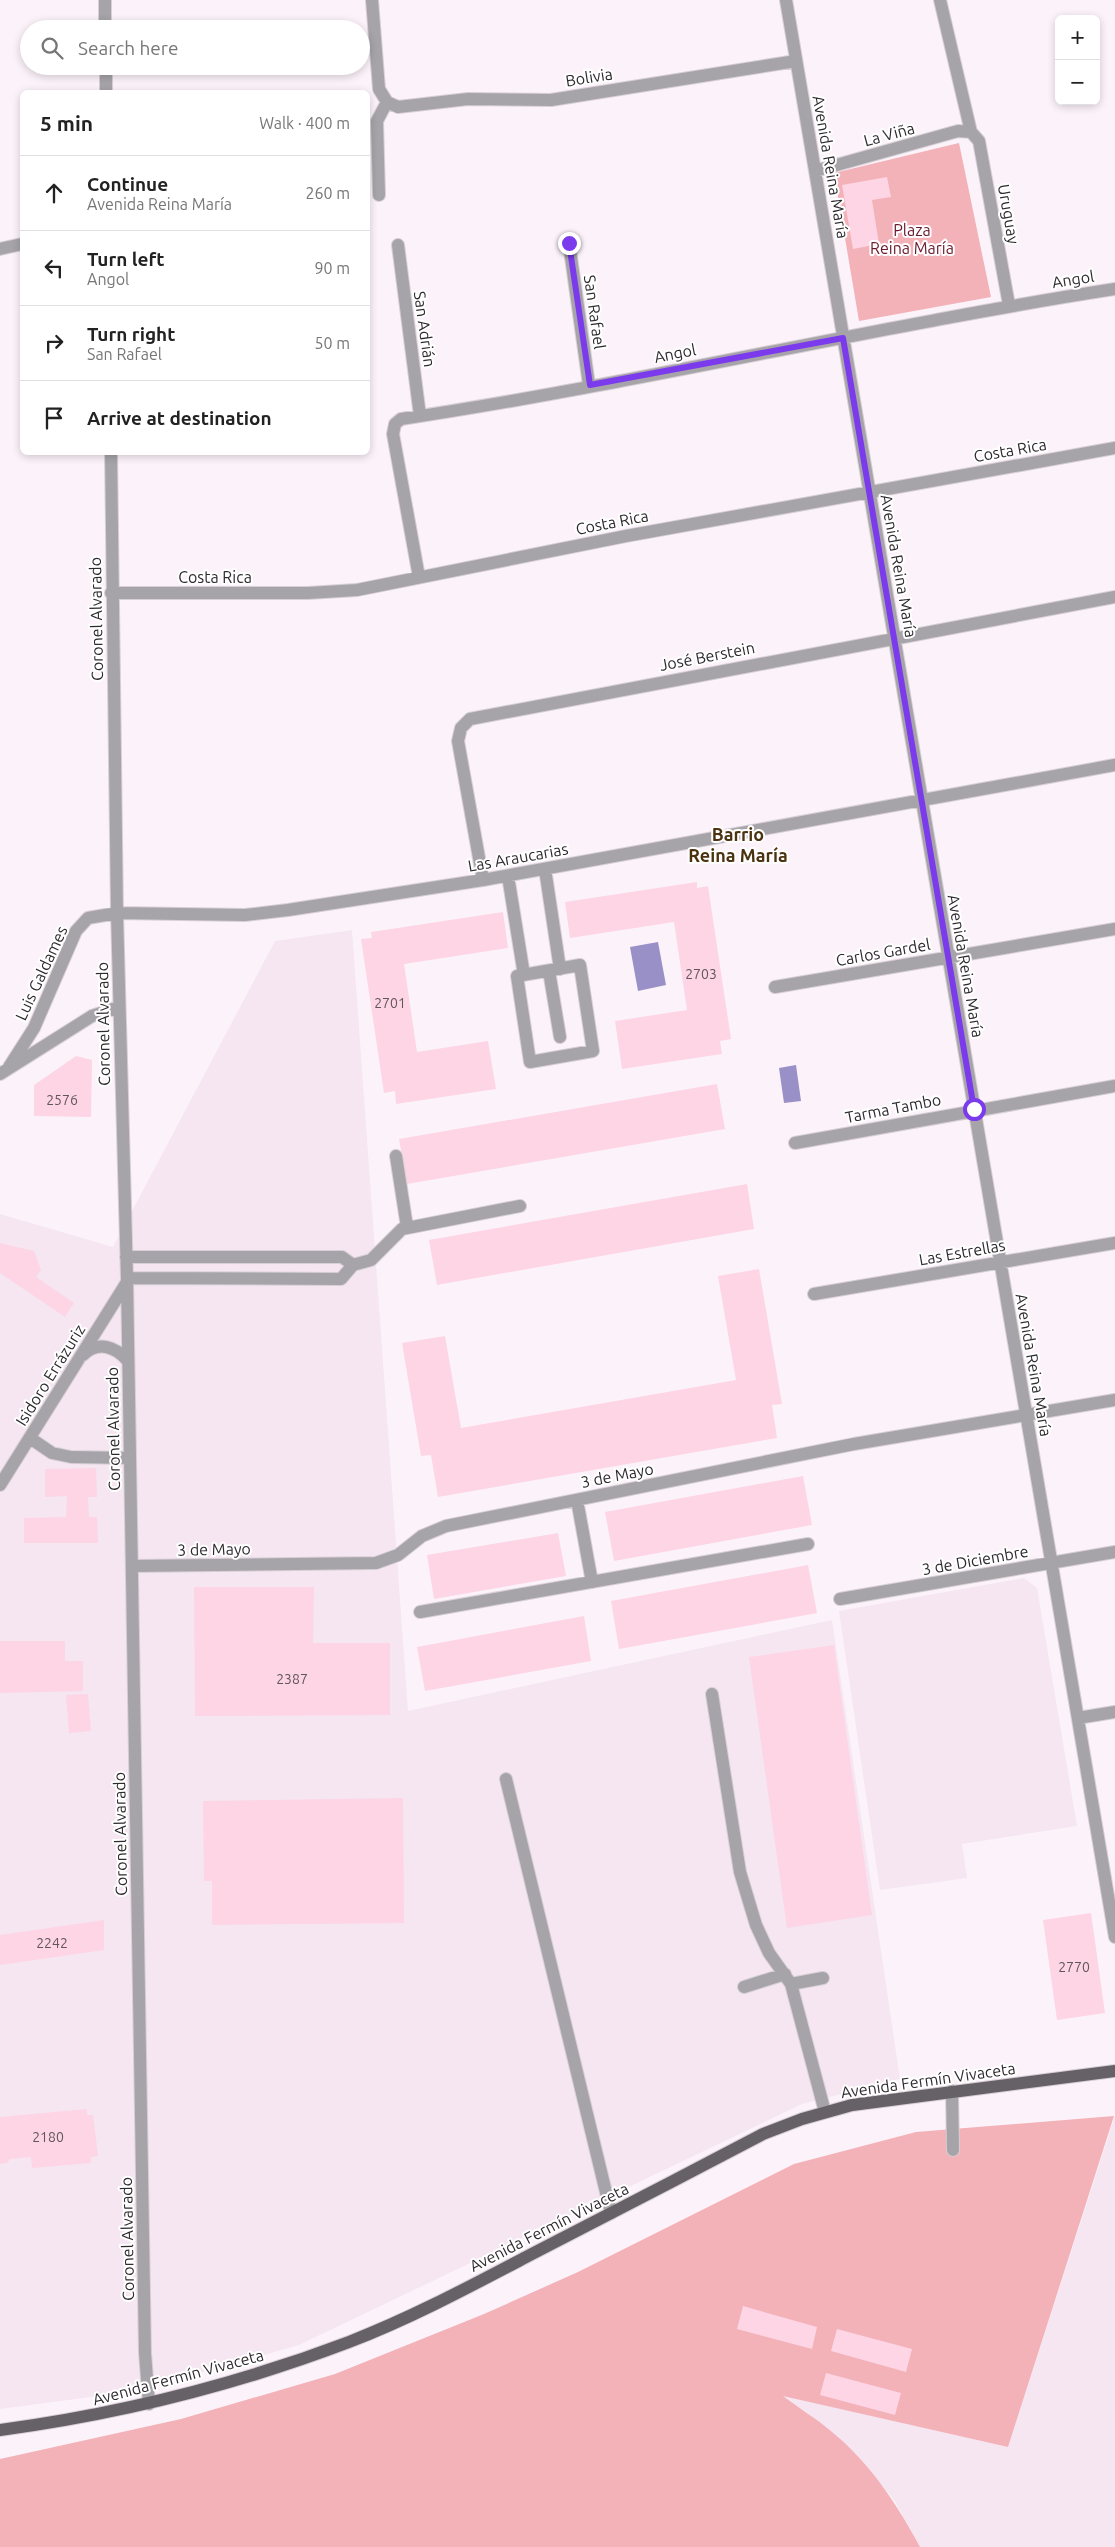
<!DOCTYPE html>
<html lang="en">
<head>
<meta charset="utf-8">
<style>
	:root { --surface:#fff; --page:#f6f6f6; --text:#222; --muted:#767676; --line:#e0e0e0 }
	body { margin:0; font-family:Ubuntu,sans-serif; background:var(--page); color:var(--text) }
	.controls { position:absolute; right:15px; top:15px; display:grid; overflow:hidden; border-radius:8px; box-shadow:0 2px 8px #0003 }
	.controls button { width:45px; height:45px; display:grid; place-items:center; padding:0; border:0; border-bottom:1px solid var(--line); background:var(--surface); color:var(--text); font:25px sans-serif }
	.stop { position:absolute; width:15px; height:15px; margin:-11px; border:4px solid #7c3aed; border-radius:50%; background:#fff }
	.stop.end { background:#7c3aed; border-color:#fff; box-shadow:0 1px 5px #0008 }
	.list { margin:0; padding:0; list-style:none }
	h2 { display:flex; justify-content:space-between; align-items:center; height:65px; margin:0; padding:0 20px; font-size:21px }
	h2 small { font-size:16px; font-weight:400; color:var(--muted) }
	.list li { display:grid; grid-template-columns:32px 1fr auto; gap:15px; align-items:center; box-sizing:border-box; height:75px; padding:0 20px; border-top:1px solid var(--line) }
	.list b { display:block; font-size:19px; white-space:nowrap }
	.list p { margin:0; font-size:16px; white-space:nowrap; color:var(--muted) }
	.list em { font-size:16px; font-style:normal; color:var(--muted) }
	.icon { flex:none; width:28px; height:28px; fill:none; stroke:currentColor; stroke-width:2; stroke-linecap:round; stroke-linejoin:round }
	.map { position:relative; flex:none; width:1115px; height:2547px; overflow:hidden }
	.search { position:absolute; background:var(--surface); box-shadow:0 2px 8px #0003; left:20px; top:20px; width:350px; height:55px; display:flex; align-items:center; gap:12px; box-sizing:border-box; padding:0 18px; border-radius:28px; color:var(--muted); font-size:19px }
	.panel { position:absolute; background:var(--surface); box-shadow:0 2px 8px #0003; left:20px; top:90px; width:350px; height:365px; border-radius:8px }
	.map>svg:first-child { display:block }
	.built { fill:#f5e6f2 }
	.green { fill:#f3b1b8 }
	.water { fill:#9990c8 }
	.building { fill:#fdd5e5 }
	.lines { fill:none; stroke-linecap:round; stroke-linejoin:round }
	.minor-casing { stroke:#d7cfd5; stroke-width:14 }
	.major-casing { stroke:#d7cfd5; stroke-width:14 }
	.minor { stroke:#a6a4a8; stroke-width:12 }
	.major { stroke:#656167; stroke-width:12 }
	.route { stroke:#7c3aed; stroke-width:6 }
	.labels { text-anchor:middle; dominant-baseline:central; stroke-width:4; stroke-linejoin:round; paint-order:stroke }
	.number-label { font-size:14px; fill:#62565c }
	.street-label { font-size:16px; fill:#2e2b2e; stroke:#fff }
	.park-label { font-size:16px; fill:#68182b; stroke:#fff }
	.neighbourhood-label { font-size:18px; font-weight:bold; fill:#4b3210; stroke:#fff }
</style>
</head>
<body>
<div class="map">
<svg width="1115" height="2547" viewBox="0 0 1115 2547">
	<rect width="100%" height="100%" fill="#fcf3fa"/>
	<path class="built" d="M352,930L408,1711L832,1620L900,2079L802,2104L299,2345L136,2391L0,2409V1214L113,1247L275,941Z
		M1024,1578L1037,1588L1077,1826L962,1844L967,1878L880,1890L839,1611Z
		M1115,2116V2547H920L894,2500L857,2455L808,2413L781,2395L1008,2447Z"/>
	<path class="green" d="M959,143L991,297L859,321L834,173Z
		M1114,2116L1008,2447L783,2396C799,2408 817,2419 832,2432C870,2463 897,2504 920,2547H0V2459L181,2419L335,2374L484,2314L578,2272L794,2164L916,2132Z"/>
	<path class="water" d="M658,942L666,985L638,991L630,947Z
		M796,1065L801,1101L784,1103L779,1068Z"/>
	<path class="building" d="M887,177L891,197L872,200L879,244L853,249L842,185Z
		M697,882V888L708,886L731,1039L720,1041L722,1054L622,1069L615,1021L687,1010L674,922L570,938L565,902Z
		M503,912L508,948L404,964L417,1052L488,1041L496,1089L396,1104L395,1091L384,1093L361,939L372,938L371,932Z
		M76,1056L92,1060L91,1117L34,1116V1085Z
		M717,1084L725,1129L407,1184L399,1139Z
		M747,1184L754,1229L437,1285L429,1240Z
		M0,1243L34,1251L41,1270L36,1277L74,1303L65,1317L0,1273Z
		M759,1269L782,1404L772,1405L777,1438L438,1497L431,1455L421,1456L402,1343L445,1336L461,1428L736,1380L718,1276Z
		M96,1468L97,1497H88L89,1517H97L98,1543H24V1518L66,1517L67,1496L45,1497V1469Z
		M803,1476L812,1525L614,1561L605,1512Z
		M558,1533L566,1576L434,1599L427,1555Z
		M808,1565L817,1613L619,1649L611,1601Z
		M194,1587H314L313,1643H390V1715L195,1716Z
		M584,1616L591,1661L425,1691L417,1647Z
		M0,1641H65V1661H83V1691L0,1693Z
		M834,1645L872,1915L787,1928L749,1657Z
		M88,1694L91,1731L69,1733L66,1695Z
		M403,1798L404,1923L212,1925V1881H204L203,1801Z
		M1091,1913L1105,2013L1057,2020L1043,1920Z
		M104,1920V1950L0,1965V1935Z
		M87,2109V2115H93L98,2156L91,2157V2163L32,2168L31,2157L10,2159L7,2163L0,2164V2117Z
		M743,2306L817,2327L812,2349L737,2329Z
		M837,2329L912,2349L906,2372L831,2351Z
		M826,2373L901,2393L895,2415L820,2395Z"/>
	<g class="lines">
		<defs>
			<path id="minor" d="M105,0V29
				M372,0L379,89L387,102L398,107L468,99L551,100L796,61
				M786,0L1115,1937
				M940,0L971,132
				M106,66V92
				M971,132L979,141L1009,305
				M815,171L958,131L971,132
				M379,195L377,121L387,102
				M569,243L589,385
				M398,245L420,416
				M0,249L22,244
				M111,452L117,913L127,1278L145,2353L149,2404
				M419,577L393,434L395,424L401,419C640,383 876,326 1115,289
				M111,593H308L357,590L626,536L1115,448
				M545,869L560,969
				M508,876L524,975
				M483,880L458,741L461,728L470,719L1115,597
				M580,965L593,1051L530,1062L517,976Z
				M549,971L560,1037
				M775,987L1115,929
				M9,1067L34,1028L76,931L88,918L117,913L245,915L288,910L483,880L1115,765
				M0,1074L92,1016L119,1007
				M795,1143L1115,1086
				M396,1156L407,1227
				M126,1257H342L353,1265
				M127,1278L341,1279L353,1265L371,1260L402,1229L520,1206
				M814,1294L1115,1243
				M83,1355C98,1340 116,1347 128,1361
				M30,1438L52,1453L71,1457L130,1458
				M0,1485L127,1282
				M577,1500L592,1582
				M132,1566L376,1563L398,1555L422,1536L446,1526L854,1444L1115,1400
				M840,1599L1115,1552
				M420,1612L808,1544
				M712,1694L740,1872L756,1925L769,1953L791,1984L825,2112
				M1078,1718L1115,1712
				M506,1779L611,2213
				M791,1984L823,1978
				M744,1987L785,1974
				M952,2091L953,2150"/>
			<path id="major" d="M0,2430C119,2414 236,2385 349,2342C411,2318 469,2287 528,2256C606,2216 685,2175 763,2134L802,2119L852,2105L1115,2071"/>
		</defs>
		<use href="#minor" class="minor-casing"/>
		<use href="#major" class="major-casing"/>
		<use href="#minor" class="minor"/>
		<use href="#major" class="major"/>
	</g>
	<g class="lines">
		<path class="route" d="M569,243L590,385L843,338L974,1109"/>
	</g>
	<g class="labels">
		<g class="number-label">
			<text x="701" y="974">2703</text>
			<text x="390" y="1003">2701</text>
			<text x="62" y="1100">2576</text>
			<text x="292" y="1679">2387</text>
			<text x="52" y="1943">2242</text>
			<text x="1074" y="1967">2770</text>
			<text x="48" y="2137">2180</text>
		</g>
		<g class="street-label">
			<text transform="translate(589 77) rotate(-9)">Bolivia</text>
			<text transform="translate(889 134) rotate(-15)">La Viña</text>
			<text transform="translate(831 167) rotate(80)">Avenida Reina María</text>
			<text transform="translate(1009 214) rotate(80)">Uruguay</text>
			<text transform="translate(1073 279) rotate(-9)">Angol</text>
			<text transform="translate(595 312) rotate(82)">San Rafael</text>
			<text transform="translate(425 329) rotate(82)">San Adrián</text>
			<text transform="translate(675 353) rotate(-11)">Angol</text>
			<text transform="translate(1010 450) rotate(-10)">Costa Rica</text>
			<text transform="translate(612 522) rotate(-11)">Costa Rica</text>
			<text transform="translate(899 566) rotate(80)">Avenida Reina María</text>
			<text x="215" y="577">Costa Rica</text>
			<text transform="translate(96 619) rotate(-91)">Coronel Alvarado</text>
			<text transform="translate(707 656) rotate(-11)">José Berstein</text>
			<text transform="translate(518 857) rotate(-10)">Las Araucarias</text>
			<text transform="translate(883 952) rotate(-10)">Carlos Gardel</text>
			<text transform="translate(966 966) rotate(80)">Avenida Reina María</text>
			<text transform="translate(41 973) rotate(-65)">Luis Galdames</text>
			<text transform="translate(103 1024) rotate(-91)">Coronel Alvarado</text>
			<text transform="translate(893 1108) rotate(-11)">Tarma Tambo</text>
			<text transform="translate(962 1252) rotate(-10)">Las Estrellas</text>
			<text transform="translate(1034 1365) rotate(80)">Avenida Reina María</text>
			<text transform="translate(50 1375) rotate(-58)">Isidoro Errázuriz</text>
			<text transform="translate(113 1429) rotate(-91)">Coronel Alvarado</text>
			<text transform="translate(617 1475) rotate(-11)">3 de Mayo</text>
			<text transform="translate(214 1549) rotate(-1)">3 de Mayo</text>
			<text transform="translate(975 1560) rotate(-10)">3 de Diciembre</text>
			<text transform="translate(120 1834) rotate(-91)">Coronel Alvarado</text>
			<text transform="translate(928 2080) rotate(-8)">Avenida Fermín Vivaceta</text>
			<text transform="translate(549 2227) rotate(-27)">Avenida Fermín Vivaceta</text>
			<text transform="translate(127 2239) rotate(-91)">Coronel Alvarado</text>
			<text transform="translate(178 2377) rotate(-15)">Avenida Fermín Vivaceta</text>
		</g>
		<g class="park-label">
			<text x="912" y="230">Plaza<tspan x="912" dy="18">Reina María</tspan></text>
		</g>
		<g class="neighbourhood-label">
			<text x="738" y="834">Barrio<tspan x="738" dy="21">Reina María</tspan></text>
		</g>
	</g>
</svg>
<div class="controls">
<button>+</button>
<button>−</button>
</div>
<div class="stop" style="left:974px;top:1109px"></div>
<div class="stop end" style="left:569px;top:243px"></div>
<div class="search"><svg class="icon" aria-label="search" viewBox="0 0 24 24"><circle cx="10" cy="10" r="6"/><path d="M15 15l6 6"/></svg>Search here</div>
<section class="panel">
<h2>5 min<small>Walk · 400 m</small></h2>
<ul class="list">
<li><svg class="icon" aria-label="ahead" viewBox="0 0 24 24"><path d="M12 20V5M6 11l6-6 6 6"/></svg><div><b>Continue</b><p>Avenida Reina María</p></div><em>260 m</em></li>
<li><svg class="icon" aria-label="left" viewBox="0 0 24 24"><path d="M17 20v-9H6M10 6l-5 5 5 5"/></svg><div><b>Turn left</b><p>Angol</p></div><em>90 m</em></li>
<li><svg class="icon" aria-label="right" viewBox="0 0 24 24"><path d="M7 20v-9h11M14 6l5 5-5 5"/></svg><div><b>Turn right</b><p>San Rafael</p></div><em>50 m</em></li>
<li><svg class="icon" aria-label="arrive" viewBox="0 0 24 24"><path d="M6 21V4h12l-3 4 3 4H6"/></svg><div><b>Arrive at destination</b></div></li>
</ul>
</section>
</div>
</body>
</html>
